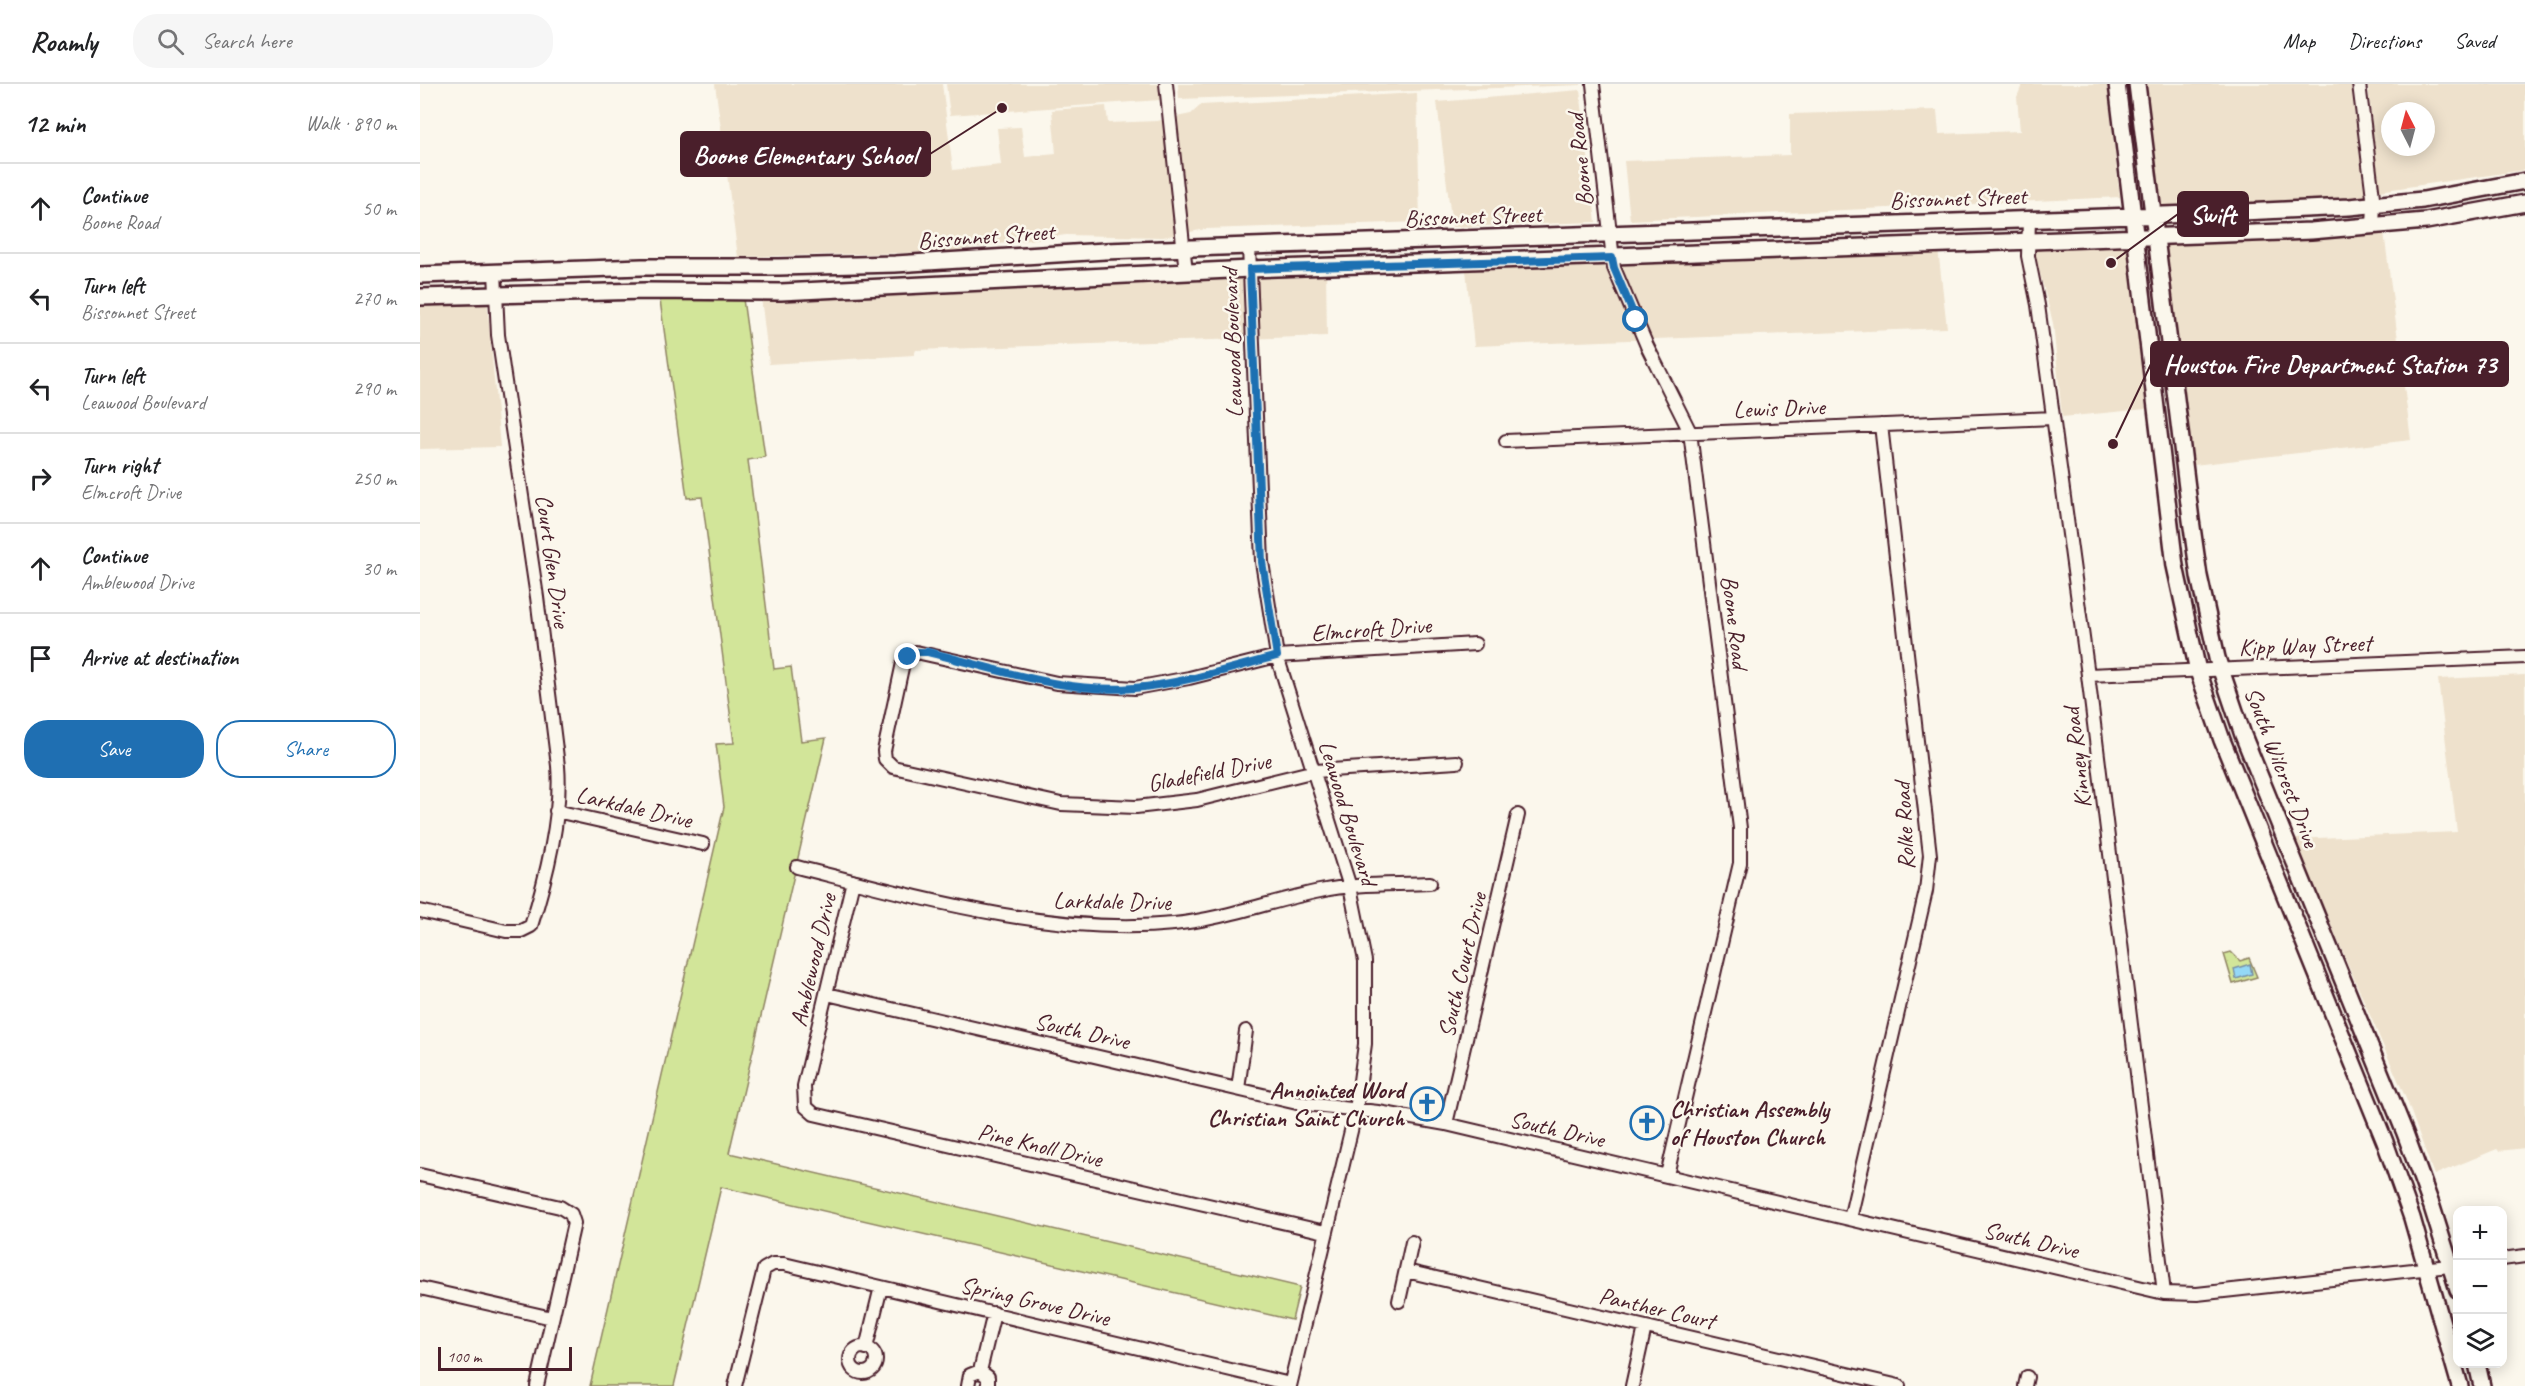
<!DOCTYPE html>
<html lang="en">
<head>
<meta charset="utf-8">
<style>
	:root { --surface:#fff; --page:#f6f6f6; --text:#202124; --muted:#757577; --line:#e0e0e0; --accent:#1f6fb2 }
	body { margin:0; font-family:Caveat,sans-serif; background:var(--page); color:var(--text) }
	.controls { position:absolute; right:18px; bottom:18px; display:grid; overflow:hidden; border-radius:12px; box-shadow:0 3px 15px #0003 }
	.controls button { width:54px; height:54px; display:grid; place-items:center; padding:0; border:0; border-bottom:2px solid var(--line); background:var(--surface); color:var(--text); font:30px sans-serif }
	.compass { position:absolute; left:1961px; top:18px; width:54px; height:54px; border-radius:50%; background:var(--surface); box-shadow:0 3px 15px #0003; rotate:354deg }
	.scale { position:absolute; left:18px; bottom:15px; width:134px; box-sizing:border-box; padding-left:6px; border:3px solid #4a1f2b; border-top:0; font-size:16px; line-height:21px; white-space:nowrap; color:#4a1f2b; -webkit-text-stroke:4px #fbf7ec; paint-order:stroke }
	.stop { position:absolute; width:18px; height:18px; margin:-14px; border:4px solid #1f6fb2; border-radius:50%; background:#fff }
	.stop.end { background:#1f6fb2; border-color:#fff; box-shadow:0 2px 6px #0008 }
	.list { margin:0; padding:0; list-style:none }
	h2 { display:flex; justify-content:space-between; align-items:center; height:78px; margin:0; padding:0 24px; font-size:26px }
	h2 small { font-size:20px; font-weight:400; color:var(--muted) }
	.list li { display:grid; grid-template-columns:39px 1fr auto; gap:18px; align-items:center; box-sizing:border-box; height:90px; padding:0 24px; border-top:2px solid var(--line) }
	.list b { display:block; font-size:22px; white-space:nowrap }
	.list p { margin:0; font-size:20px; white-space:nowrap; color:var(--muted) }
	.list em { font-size:20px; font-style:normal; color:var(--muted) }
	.actions { display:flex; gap:12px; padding:18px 24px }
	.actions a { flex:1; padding:14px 0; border:2px solid var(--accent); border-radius:24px; text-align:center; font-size:21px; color:var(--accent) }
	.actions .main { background:var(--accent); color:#fff }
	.icon { flex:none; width:33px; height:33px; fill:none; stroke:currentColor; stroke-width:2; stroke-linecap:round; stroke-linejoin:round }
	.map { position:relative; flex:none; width:2105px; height:1302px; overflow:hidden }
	header { display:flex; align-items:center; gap:36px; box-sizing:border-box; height:84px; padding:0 30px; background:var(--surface); border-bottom:2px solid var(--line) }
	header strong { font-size:28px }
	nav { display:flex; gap:33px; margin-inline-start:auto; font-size:21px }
	.search { width:420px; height:54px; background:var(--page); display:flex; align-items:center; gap:15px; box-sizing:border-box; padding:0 21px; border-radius:24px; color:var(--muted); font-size:22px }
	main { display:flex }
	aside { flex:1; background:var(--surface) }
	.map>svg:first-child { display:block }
	.built { fill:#eee1cc; fill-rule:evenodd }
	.green { fill:#d2e599; stroke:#8e8262; stroke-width:1.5 }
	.water { fill:#94d8f6; stroke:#768ea5; stroke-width:1.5 }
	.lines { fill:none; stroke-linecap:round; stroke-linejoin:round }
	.minor-casing { stroke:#4a1f2b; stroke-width:16 }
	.major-casing { stroke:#4a1f2b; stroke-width:20 }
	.minor { stroke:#fbf7ec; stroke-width:12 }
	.major { stroke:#fbf7ec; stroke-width:15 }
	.route { stroke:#1f6fb2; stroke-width:8 }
	.labels { text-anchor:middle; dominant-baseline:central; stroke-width:5; stroke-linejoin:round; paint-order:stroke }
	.street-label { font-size:24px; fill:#4a1f2b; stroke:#fbf7ec }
	.poi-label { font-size:24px; font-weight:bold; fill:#4a1f2b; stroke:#fbf7ec; text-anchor:end }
	.leader { fill:none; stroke:#4a1f2b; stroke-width:2 }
	.callout-dot { fill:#4a1f2b; stroke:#fbf7ec; stroke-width:2 }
	.callout { fill:#4a1f2b; stroke:#4a1f2b; stroke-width:2 }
	.callout-label { font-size:26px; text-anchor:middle; font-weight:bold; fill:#fff }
</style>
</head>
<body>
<header>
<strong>Roamly</strong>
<div class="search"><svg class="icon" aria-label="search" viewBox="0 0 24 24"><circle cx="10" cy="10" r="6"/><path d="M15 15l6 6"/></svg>Search here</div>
<nav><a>Map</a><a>Directions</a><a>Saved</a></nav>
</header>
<main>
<aside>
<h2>12 min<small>Walk · 890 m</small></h2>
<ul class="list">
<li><svg class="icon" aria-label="ahead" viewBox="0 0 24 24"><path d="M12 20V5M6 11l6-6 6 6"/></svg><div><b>Continue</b><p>Boone Road</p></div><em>50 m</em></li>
<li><svg class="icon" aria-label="left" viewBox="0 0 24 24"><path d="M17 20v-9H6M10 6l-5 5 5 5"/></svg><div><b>Turn left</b><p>Bissonnet Street</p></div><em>270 m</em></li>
<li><svg class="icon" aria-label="left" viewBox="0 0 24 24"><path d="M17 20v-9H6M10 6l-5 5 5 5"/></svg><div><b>Turn left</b><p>Leawood Boulevard</p></div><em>290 m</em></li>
<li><svg class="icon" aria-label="right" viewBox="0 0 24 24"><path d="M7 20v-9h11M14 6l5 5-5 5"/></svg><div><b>Turn right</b><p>Elmcroft Drive</p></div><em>250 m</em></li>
<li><svg class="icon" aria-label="ahead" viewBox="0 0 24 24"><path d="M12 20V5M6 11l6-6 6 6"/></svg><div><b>Continue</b><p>Amblewood Drive</p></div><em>30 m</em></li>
<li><svg class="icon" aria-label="arrive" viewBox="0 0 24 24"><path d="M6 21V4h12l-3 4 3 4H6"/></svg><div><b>Arrive at destination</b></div></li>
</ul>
<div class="actions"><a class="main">Save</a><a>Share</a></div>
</aside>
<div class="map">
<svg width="2105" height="1302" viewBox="0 0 2105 1302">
	<rect width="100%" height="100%" fill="#fbf7ec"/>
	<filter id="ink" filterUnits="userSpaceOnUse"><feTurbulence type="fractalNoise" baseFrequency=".0167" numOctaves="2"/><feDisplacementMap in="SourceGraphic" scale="12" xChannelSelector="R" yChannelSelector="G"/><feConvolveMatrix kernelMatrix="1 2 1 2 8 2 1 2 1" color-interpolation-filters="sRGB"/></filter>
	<g filter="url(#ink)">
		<path class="built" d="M295,0H522L533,86L581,81L577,44L601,43L605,73L636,70L632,26L686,22L688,39L737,37L771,30L781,21L997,9L1000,138L786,145L743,153L646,151L522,168L318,173Z
			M526,0H738L740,16L530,31Z
			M758,0H1161V1L759,15Z
			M1611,0H1687L1700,113L1210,136L1204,77L1370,71V30L1517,26L1519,50L1600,47L1597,13L1602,1Z
			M1726,0H1931L1945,114L1740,122Z
			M1948,0H2105V86L1959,107ZM1970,27H2006V63H1970Z
			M1160,6L1176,138L1032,143L1017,18Z
			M1964,148L1991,356L1774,381L1744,159Z
			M1709,158L1726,325L1642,333L1633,239L1613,163Z
			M1518,165L1527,244L1054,262L1046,186Z
			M906,188L907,252L496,266L494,271L349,280L341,213Z
			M67,217L80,363L0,365V220Z
			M2105,591V1064L2079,1067L2077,1065L2014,1091L1987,1017L1874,755L2037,748L2018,595Z"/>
		<path class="green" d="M323,215L345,373L328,376L354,585L371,583L381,657L406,654L309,1069L880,1203L872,1236L301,1103L254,1302H170L304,723L296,660L314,659L282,413L267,414L240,216Z
			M1811,868L1820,877L1829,874L1837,893L1813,900L1804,870Z"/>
		<path class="water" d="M1830,880L1832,890L1816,895L1814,885Z"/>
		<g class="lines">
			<defs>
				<path id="minor" d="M746,0L766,188
					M1173,0L1194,184L1227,262L1270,348L1320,744V779L1247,1091
					M1939,0L1954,121L1953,142
					M1609,134L1608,172L1618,221L1668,591L1744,1209
					M829,163L842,478L857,572L930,803L945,877V960L936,1026L870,1302
					M1086,357L1633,334
					M1668,591L2105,573
					M1037,678L895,687L777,716L716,723L641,720L473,683L465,675L464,667L483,579L496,568L637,599L715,604L769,594L857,572L1055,560
					M136,727L283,760
					M377,783C496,813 630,852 754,840C804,835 851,817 900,807C936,799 974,801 1010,799
					M433,797L384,1002L385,1022L394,1030L905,1148
					M0,827L86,847H101L111,842C126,795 142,730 138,682L117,513L78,251L75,188
					M407,910L877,1019L958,1028L1026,1040L1744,1209L1777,1210L2038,1181
					M818,1005L826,947
					M1026,1040L1098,731
					M0,1091L140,1123L151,1130L154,1139L117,1302
					M1430,1135L1506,807L1510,771L1461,341
					M2082,1175L2105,1172
					M986,1187L1479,1302
					M0,1204L132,1234
					M979,1217L992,1158
					M430 1276a13 13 0 1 1 26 0a13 13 0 1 1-26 0Z
					M446,1264L461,1203
					M560,1287L574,1229
					M315,1302L344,1185L353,1180H364L870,1300
					M548,1302L550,1291L560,1287L568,1293V1302
					M1212,1302L1225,1243
					M1605,1302L1607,1293"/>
				<path id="major" d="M1697,0L1755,482L1778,587L1802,656L1965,1058L1992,1134L2040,1302
					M1717,0L1771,436L1779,492L1797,574L1823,651L1985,1049L2012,1123L2038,1206
					M0,191L222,183H359L475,180L685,167L1801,129L1929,123L2003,116L2105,97
					M0,213L225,207L361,208L830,185L1891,147L2006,137L2105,119
					M2057,1280L2062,1302"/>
			</defs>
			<use href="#minor" class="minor-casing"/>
			<use href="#major" class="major-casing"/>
			<use href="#minor" class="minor"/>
			<use href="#major" class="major"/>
		</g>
	</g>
	<g class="lines" filter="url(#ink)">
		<path class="route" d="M488,573L496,568H508C574,584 645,610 714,604C762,600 811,584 857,572L842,478L830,185L1192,174L1194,184L1216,236"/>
	</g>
	<defs>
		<symbol id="church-ring" viewBox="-11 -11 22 22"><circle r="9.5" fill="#fbf7ec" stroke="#1f6fb2" stroke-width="1.5"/><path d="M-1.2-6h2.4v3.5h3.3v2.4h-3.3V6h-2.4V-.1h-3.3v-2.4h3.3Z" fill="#1f6fb2"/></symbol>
	</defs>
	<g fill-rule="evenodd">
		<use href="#church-ring" x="988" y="1001" width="38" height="38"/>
		<use href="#church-ring" x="1208" y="1020" width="38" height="38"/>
	</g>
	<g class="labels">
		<g class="street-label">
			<text transform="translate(1160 76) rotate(-96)">Boone Road</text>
			<text transform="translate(1538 114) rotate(-2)">Bissonnet Street</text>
			<text transform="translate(1053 132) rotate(-2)">Bissonnet Street</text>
			<text transform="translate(566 152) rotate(-4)">Bissonnet Street</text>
			<text transform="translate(812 259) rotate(-92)">Leawood Boulevard</text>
			<text transform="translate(1359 324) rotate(-2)">Lewis Drive</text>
			<text transform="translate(133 477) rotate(82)">Court Glen Drive</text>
			<text transform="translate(1315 538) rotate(83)">Boone Road</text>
			<text transform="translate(951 545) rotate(-4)">Elmcroft Drive</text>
			<text transform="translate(1885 561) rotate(-2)">Kipp Way Street</text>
			<text transform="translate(1657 674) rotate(-97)">Kinney Road</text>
			<text transform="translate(1862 683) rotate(69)">South Wilcrest Drive</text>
			<text transform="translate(789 688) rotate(-11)">Gladefield Drive</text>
			<text transform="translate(214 723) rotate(13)">Larkdale Drive</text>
			<text transform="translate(928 729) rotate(73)">Leawood Boulevard</text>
			<text transform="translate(1484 742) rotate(-93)">Rolke Road</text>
			<text transform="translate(692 817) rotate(1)">Larkdale Drive</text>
			<text transform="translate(393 876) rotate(-77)">Amblewood Drive</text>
			<text transform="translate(1042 881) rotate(-77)">South Court Drive</text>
			<text transform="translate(662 947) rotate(13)">South Drive</text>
			<text transform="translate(1137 1045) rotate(13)">South Drive</text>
			<text transform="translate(620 1061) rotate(13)">Pine Knoll Drive</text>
			<text transform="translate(1611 1156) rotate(13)">South Drive</text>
			<text transform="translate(615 1217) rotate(13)">Spring Grove Drive</text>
			<text transform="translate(1237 1224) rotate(13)">Panther Court</text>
		</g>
		<g class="poi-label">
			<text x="984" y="1006">Annointed Word<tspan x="984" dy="28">Christian Saint Church</tspan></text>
			<text x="1250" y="1025" text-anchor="start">Christian Assembly<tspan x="1250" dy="28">of Houston Church</tspan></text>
		</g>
	</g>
	<path class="leader" d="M582 24L510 70M1691 179L1758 130M1693 360L1731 280"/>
	<g class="callout-dot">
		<circle cx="582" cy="24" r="6"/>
		<circle cx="1691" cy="179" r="6"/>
		<circle cx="1693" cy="360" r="6"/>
	</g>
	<g class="callout">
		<rect x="261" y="48" width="249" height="44" rx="6"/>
		<rect x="1758" y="108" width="70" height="44" rx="6"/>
		<rect x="1731" y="258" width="357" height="44" rx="6"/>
	</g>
	<g class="callout-label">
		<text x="385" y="80">Boone Elementary School</text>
		<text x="1793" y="139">Swift</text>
		<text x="1910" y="289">Houston Fire Department Station 73</text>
	</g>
</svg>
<div class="controls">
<button>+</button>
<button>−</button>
<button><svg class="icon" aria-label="layers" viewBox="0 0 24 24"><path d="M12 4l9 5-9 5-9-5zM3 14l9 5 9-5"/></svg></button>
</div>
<svg class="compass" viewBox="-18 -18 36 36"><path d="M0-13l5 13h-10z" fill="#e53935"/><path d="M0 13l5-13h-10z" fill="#757577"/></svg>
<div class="scale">100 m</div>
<div class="stop" style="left:1216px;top:236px"></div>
<div class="stop end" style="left:488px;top:573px"></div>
</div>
</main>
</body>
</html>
